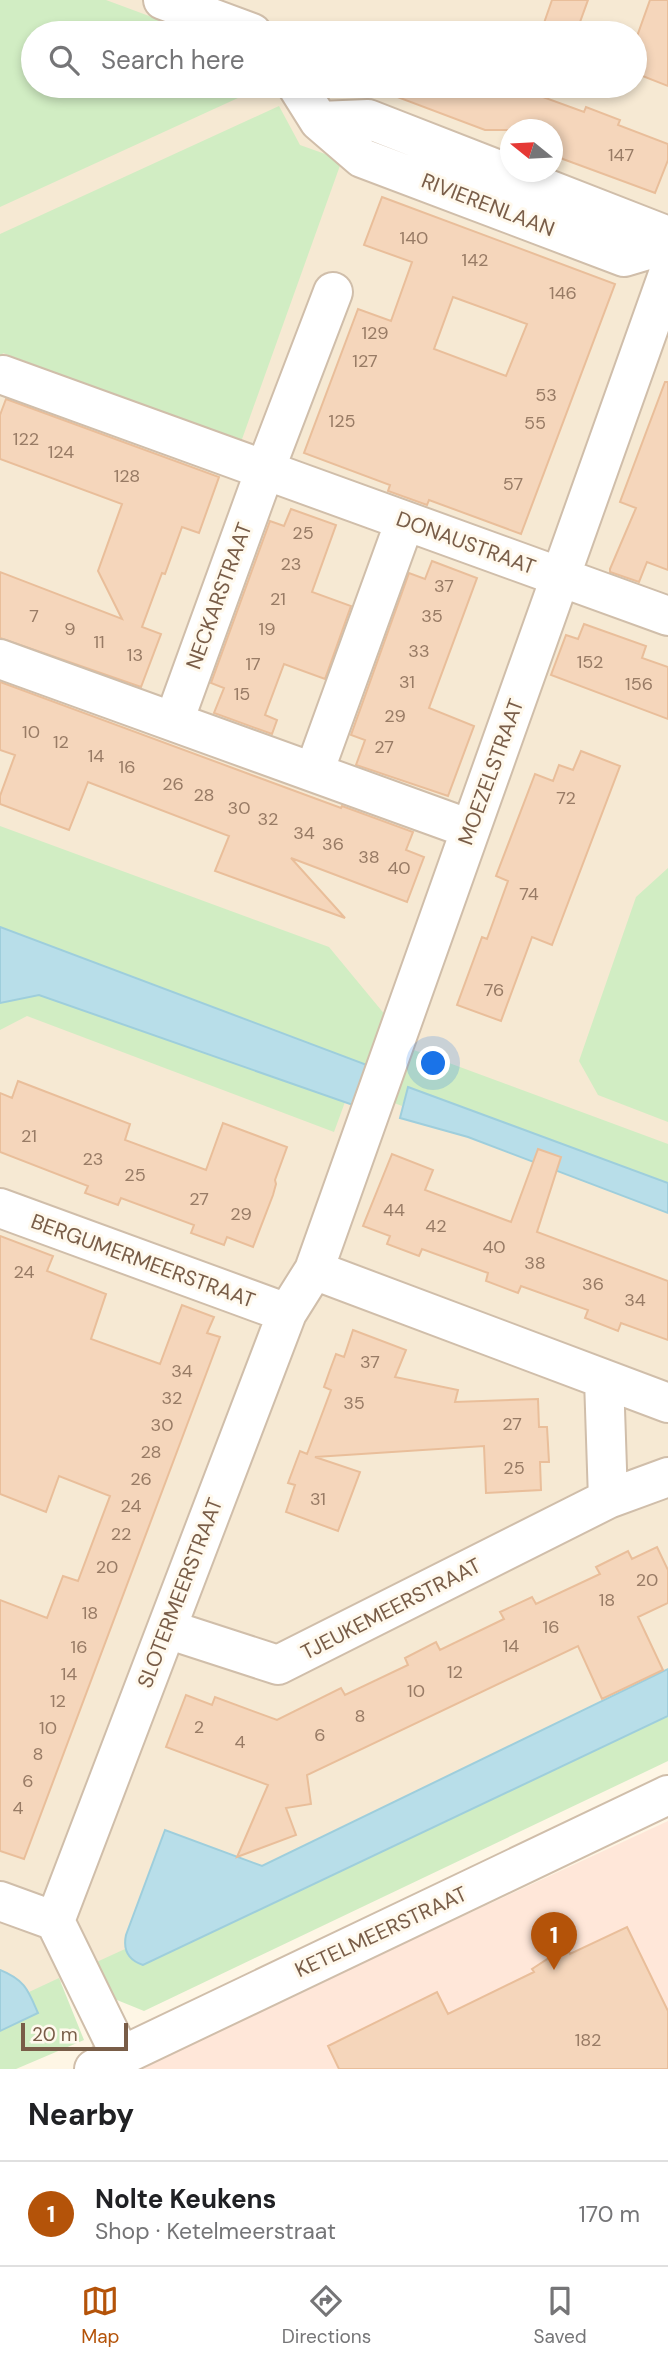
<!DOCTYPE html>
<html lang="en">
<head>
<meta charset="utf-8">
<style>
	:root { --surface:#fff; --page:#f2f2f2; --text:#202124; --muted:#757577; --line:#e0e0e0; --accent:#b45309 }
	body { margin:0; font-family:"DM Sans",sans-serif; background:var(--page); color:var(--text) }
	.compass { position:absolute; left:500px; top:119px; width:63px; height:63px; border-radius:50%; background:var(--surface); box-shadow:0 4px 10px #0003; rotate:288deg }
	.scale { position:absolute; left:21px; bottom:18px; width:107px; box-sizing:border-box; padding-left:7px; border:4px solid #795d48; border-top:0; font-size:19px; line-height:24px; white-space:nowrap; color:#795d48; -webkit-text-stroke:5px #fff9ed; paint-order:stroke }
	.you { position:absolute; left:434px; top:1064px; width:24px; height:24px; margin:-18px; border:5px solid #fff; border-radius:50%; background:#1a73e8; box-shadow:0 0 0 10px #1a73e833 }
	.badge { display:grid; place-items:center; width:46px; height:46px; border-radius:50%; background:var(--accent); color:#fff; font-size:23px; font-weight:700 }
	.pin { position:absolute; translate:-50% -58px; filter:drop-shadow(0 2px 4px #0008) }
	.pin::after { content:''; position:absolute; top:37px; width:24px; height:21px; background:inherit; clip-path:polygon(0 0,100% 0,50% 100%) }
	.list { margin:0; padding:0; list-style:none }
	h2 { display:flex; justify-content:space-between; align-items:center; height:91px; margin:0; padding:0 28px; font-size:30px }
	h2 small { font-size:23px; font-weight:400; color:var(--muted) }
	.list li { display:grid; grid-template-columns:46px 1fr auto; gap:21px; align-items:center; box-sizing:border-box; height:105px; padding:0 28px; border-top:2px solid var(--line) }
	.list b { display:block; font-size:26px; white-space:nowrap }
	.list p { margin:0; font-size:23px; white-space:nowrap; color:var(--muted) }
	.list em { font-size:23px; font-style:normal; color:var(--muted) }
	.icon { flex:none; width:38px; height:38px; fill:none; stroke:currentColor; stroke-width:2; stroke-linecap:round; stroke-linejoin:round }
	.map { position:relative; flex:none; width:668px; height:2069px; overflow:hidden }
	.search { position:absolute; background:var(--surface); box-shadow:0 4px 10px #0003; left:21px; right:21px; top:21px; height:77px; display:flex; align-items:center; gap:18px; box-sizing:border-box; padding:0 24px; border-radius:38px; color:var(--muted); font-size:26px }
	.sheet { height:196px; background:var(--surface) }
	nav { display:flex; justify-content:space-around; align-items:center; box-sizing:border-box; height:98px; border-top:2px solid var(--line); background:var(--surface); font-size:19px; color:var(--muted) }
	nav a { display:grid; justify-items:center; gap:4px }
	nav .on { color:var(--accent) }
	.map>svg:first-child { display:block }
	.residential { fill:#f6e9d3; fill-rule:evenodd }
	.commercial { fill:#ffe7d9 }
	.green { fill:#d1edc3 }
	.water { fill:#b8dee9; stroke:#9ecedc; stroke-width:2 }
	.building { fill:#f5d6bb; stroke:#e9be9a; stroke-width:2; fill-rule:evenodd }
	.lines { fill:none; stroke-linecap:round; stroke-linejoin:round }
	.minor-casing { stroke:#d0beaa; stroke-width:42 }
	.minor { stroke:#fff; stroke-width:38 }
	.labels { text-anchor:middle; dominant-baseline:central; stroke-width:6; stroke-linejoin:round; paint-order:stroke }
	.number-label { font-size:18px; fill:#987b65 }
	.street-label { font-size:21px; fill:#795d48; stroke:#fff9ed }
</style>
</head>
<body>
<div class="map">
<svg width="668" height="2069" viewBox="0 0 668 2069">
	<rect width="100%" height="100%" fill="#fef6e5"/>
	<path class="residential" d="M0,0H668V1690L0,2012ZM33,33H635V86H33ZM510,130H552V172H510Z"/>
	<path class="commercial" d="M668,1821V2069H133Z"/>
	<path class="green" d="M0,0H106L195,33H33V86H264L0,207Z
		M279,106L300,145L342,160L241,442L3,353L0,359V234Z
		M0,826L329,947L386,1016L367,1065L0,927Z
		M668,868V1122L598,1095L579,1061L636,897Z
		M39,995L345,1102L334,1132L27,1016L0,1030V1003Z
		M403,1046L668,1144V1183L409,1087L402,1106L387,1100Z
		M668,1716V1761L144,2011L112,1998L90,1965L125,1949L136,1962L143,1965Z
		M59,1978L84,2040L16,2069H0V2031L38,2013L29,1992Z"/>
	<path class="water" d="M0,927L367,1065L353,1105L39,995L0,1003Z
		M408,1087L668,1183V1213L468,1137L400,1118Z
		M668,1669V1716L143,1965C128,1960 123,1949 126,1935L165,1830L262,1866Z
		M0,1970C25,1980 28,1990 38,2013L0,2031Z"/>
	<path class="building" d="M552,0H588L576,33L544,23Z
		M650,0H668V86L635,73V42Z
		M377,86H532L529,92L584,112L586,107L620,120L618,125L668,144V160L655,193L552,155V130H485L376,89Z
		M382,197L615,284L521,534L429,500L427,505L388,491L390,485L304,453L358,309L391,321L412,262L364,245ZM453,297L527,324L506,376L434,349Z
		M665,382H668V570L647,562L639,582L610,572V569L636,508L620,502Z
		M6,399L219,477L199,533L182,527L165,574L162,573L142,627L161,634L141,687L0,638V572L122,619L98,571L122,504L0,459V415Z
		M291,509L336,525L312,592L351,606L325,679L284,664L265,715L277,720L272,734L214,713L224,688L211,683L270,521L284,526Z
		M432,561L477,578L429,708L474,726L448,796L356,765L365,740L351,735L409,573L425,579Z
		M584,624L646,646L642,658L668,667V719L551,675L566,635L578,639Z
		M0,682L341,808L342,806L413,832L406,850L424,857L407,902L291,858L345,918L215,871L229,836L88,782L69,830L0,804V796L15,755L0,750Z
		M581,751L620,766L552,945L532,937L501,1021L457,1005L482,937L487,939L508,881L496,876L535,774L553,781L559,765L573,770Z
		M18,1081L130,1124L125,1140L206,1170L223,1123L287,1147L275,1180L276,1184L273,1195L253,1247L227,1237L224,1245L191,1233L194,1225L121,1198L118,1205L85,1193L88,1186L0,1152V1093L12,1098Z
		M538,1149L561,1157L537,1232L668,1281V1340L621,1323L618,1331L585,1318L588,1310L521,1286L518,1293L486,1281L488,1273L422,1249L419,1256L387,1244L390,1236L363,1226L392,1154L433,1170L425,1190L511,1222Z
		M0,1236L53,1256L47,1271L106,1294L91,1339L160,1364L182,1305L214,1317L207,1333L220,1337L24,1859L0,1851V1600L47,1618L63,1576L78,1581L110,1496L59,1476L46,1512L0,1494Z
		M353,1330L406,1350L395,1377L458,1390L455,1402L538,1399L539,1427H547L549,1462H540L541,1490L486,1493L484,1446L315,1457L360,1472L338,1531L286,1512L295,1485L288,1483L300,1451L307,1454L331,1390L324,1387L330,1370L336,1354L344,1357Z
		M657,1547L668,1570V1603L638,1617L663,1670L602,1699L578,1646L307,1775L311,1804L286,1808L296,1835L237,1857L268,1785L166,1747L186,1695L212,1705L215,1697L277,1720L341,1688L345,1695L408,1665L405,1658L436,1642L440,1650L504,1619L500,1612L532,1597L536,1604L600,1574L596,1567L628,1551L632,1559Z
		M627,1927L668,2011V2069H339L328,2046L437,1992L448,2014L534,1972L532,1969L549,1958L569,1952L570,1954Z"/>
	<g class="lines">
		<defs>
			<path id="minor" d="M163,0L252,33
				M297,86L319,121L362,158L624,257L668,244
				M319,121L368,119L668,236
				M3,375L668,616
				M0,659L470,829
				M174,721L265,470L333,292
				M314,772L405,521
				M0,1208L287,1313
				M314,1270L668,1403
				M604,1379L608,1499
				M167,1629L278,1665L608,1499L668,1477
				M0,1901L55,1921L121,2056
				M55,1921L287,1313L314,1270L668,274
				M94,2069L668,1795"/>
		</defs>
		<use href="#minor" class="minor-casing"/>
		<use href="#minor" class="minor"/>
	</g>
	<g class="labels">
		<g class="number-label">
			<text x="621" y="155">147</text>
			<text x="414" y="238">140</text>
			<text x="475" y="260">142</text>
			<text x="563" y="293">146</text>
			<text x="375" y="333">129</text>
			<text x="365" y="361">127</text>
			<text x="546" y="395">53</text>
			<text x="342" y="421">125</text>
			<text x="535" y="423">55</text>
			<text x="26" y="439">122</text>
			<text x="61" y="452">124</text>
			<text x="127" y="476">128</text>
			<text x="513" y="484">57</text>
			<text x="303" y="533">25</text>
			<text x="291" y="564">23</text>
			<text x="444" y="586">37</text>
			<text x="278" y="599">21</text>
			<text x="34" y="616">7</text>
			<text x="432" y="616">35</text>
			<text x="70" y="629">9</text>
			<text x="267" y="629">19</text>
			<text x="99" y="642">11</text>
			<text x="419" y="651">33</text>
			<text x="135" y="655">13</text>
			<text x="590" y="662">152</text>
			<text x="253" y="664">17</text>
			<text x="407" y="682">31</text>
			<text x="639" y="684">156</text>
			<text x="242" y="694">15</text>
			<text x="395" y="716">29</text>
			<text x="31" y="732">10</text>
			<text x="61" y="742">12</text>
			<text x="384" y="747">27</text>
			<text x="96" y="756">14</text>
			<text x="127" y="767">16</text>
			<text x="173" y="784">26</text>
			<text x="204" y="795">28</text>
			<text x="566" y="798">72</text>
			<text x="239" y="808">30</text>
			<text x="268" y="819">32</text>
			<text x="304" y="833">34</text>
			<text x="333" y="844">36</text>
			<text x="369" y="857">38</text>
			<text x="399" y="868">40</text>
			<text x="529" y="894">74</text>
			<text x="494" y="990">76</text>
			<text x="29" y="1136">21</text>
			<text x="93" y="1159">23</text>
			<text x="135" y="1175">25</text>
			<text x="199" y="1199">27</text>
			<text x="394" y="1210">44</text>
			<text x="241" y="1214">29</text>
			<text x="436" y="1226">42</text>
			<text x="494" y="1247">40</text>
			<text x="535" y="1263">38</text>
			<text x="24" y="1272">24</text>
			<text x="593" y="1284">36</text>
			<text x="635" y="1300">34</text>
			<text x="370" y="1362">37</text>
			<text x="182" y="1371">34</text>
			<text x="172" y="1398">32</text>
			<text x="354" y="1403">35</text>
			<text x="512" y="1424">27</text>
			<text x="162" y="1425">30</text>
			<text x="151" y="1452">28</text>
			<text x="514" y="1468">25</text>
			<text x="141" y="1479">26</text>
			<text x="318" y="1499">31</text>
			<text x="131" y="1506">24</text>
			<text x="121" y="1534">22</text>
			<text x="107" y="1567">20</text>
			<text x="647" y="1580">20</text>
			<text x="607" y="1600">18</text>
			<text x="90" y="1613">18</text>
			<text x="551" y="1627">16</text>
			<text x="511" y="1646">14</text>
			<text x="79" y="1647">16</text>
			<text x="455" y="1672">12</text>
			<text x="69" y="1674">14</text>
			<text x="416" y="1691">10</text>
			<text x="58" y="1701">12</text>
			<text x="360" y="1716">8</text>
			<text x="199" y="1727">2</text>
			<text x="48" y="1728">10</text>
			<text x="320" y="1735">6</text>
			<text x="240" y="1742">4</text>
			<text x="38" y="1754">8</text>
			<text x="28" y="1781">6</text>
			<text x="18" y="1808">4</text>
			<text x="588" y="2040">182</text>
		</g>
		<g class="street-label">
			<text transform="translate(488 205) rotate(21)">RIVIERENLAAN</text>
			<text transform="translate(466 543) rotate(20)">DONAUSTRAAT</text>
			<text transform="translate(219 596) rotate(-70)">NECKARSTRAAT</text>
			<text transform="translate(491 772) rotate(-70)">MOEZELSTRAAT</text>
			<text transform="translate(143 1261) rotate(20)">BERGUMERMEERSTRAAT</text>
			<text transform="translate(180 1593) rotate(-69)">SLOTERMEERSTRAAT</text>
			<text transform="translate(391 1609) rotate(-27)">TJEUKEMEERSTRAAT</text>
			<text transform="translate(381 1932) rotate(-25)">KETELMEERSTRAAT</text>
		</g>
	</g>
</svg>
<svg class="compass" viewBox="-18 -18 36 36"><path d="M0-13l5 13h-10z" fill="#e53935"/><path d="M0 13l5-13h-10z" fill="#757577"/></svg>
<div class="scale">20 m</div>
<div class="you"></div>
<div class="pin badge" style="left:554px;top:1970px">1</div>
<div class="search"><svg class="icon" aria-label="search" viewBox="0 0 24 24"><circle cx="10" cy="10" r="6"/><path d="M15 15l6 6"/></svg>Search here</div>
</div>
<section class="sheet">
<h2>Nearby<small></small></h2>
<ul class="list">
<li><span class="badge">1</span><div><b>Nolte Keukens</b><p>Shop · Ketelmeerstraat</p></div><em>170 m</em></li>
</ul>
</section>
<nav>
<a class="on"><svg class="icon" aria-label="map" viewBox="0 0 24 24"><path d="M3 6l6-2 6 2 6-2v14l-6 2-6-2-6 2zM9 4v14M15 6v14"/></svg>Map</a>
<a><svg class="icon" aria-label="directions" viewBox="0 0 24 24"><path d="M12 3l9 9-9 9-9-9zM9 14v-3h6M13 9l2 2-2 2"/></svg>Directions</a>
<a><svg class="icon" aria-label="saved" viewBox="0 0 24 24"><path d="M7 4h10v16l-5-4-5 4z"/></svg>Saved</a>
</nav>
</body>
</html>
